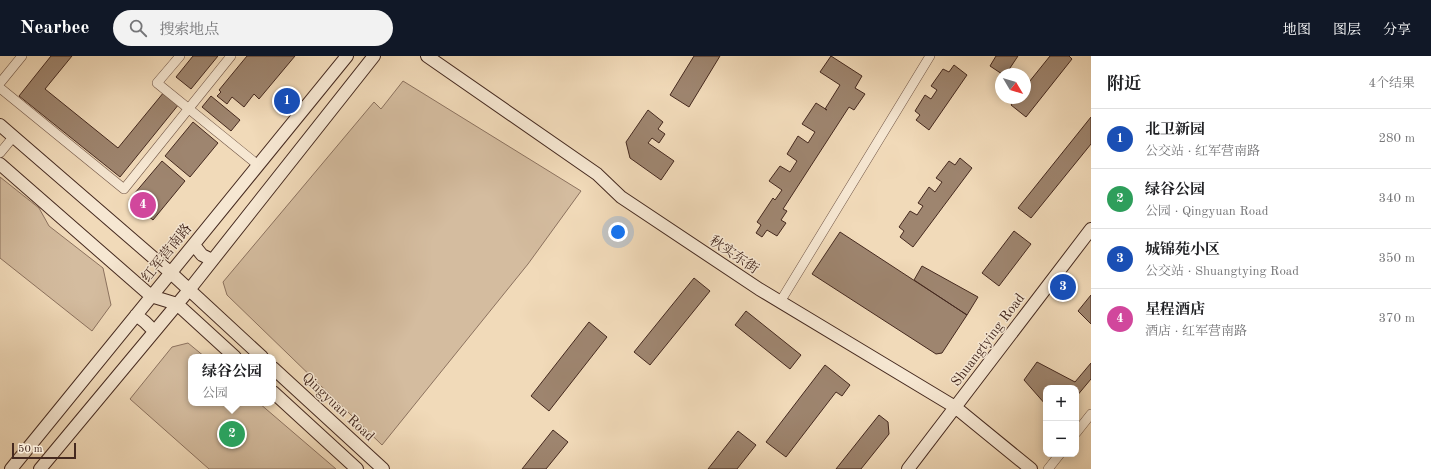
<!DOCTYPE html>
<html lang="zh">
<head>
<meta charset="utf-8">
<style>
	:root { --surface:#fff; --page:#f2f2f2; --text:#202124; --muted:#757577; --line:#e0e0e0; --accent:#111827 }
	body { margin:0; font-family:"Old Standard TT","Noto Serif SC",serif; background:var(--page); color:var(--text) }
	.controls { position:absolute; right:12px; bottom:12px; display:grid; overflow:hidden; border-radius:8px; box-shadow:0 2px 10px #0003 }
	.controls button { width:36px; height:36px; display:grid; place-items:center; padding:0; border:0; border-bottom:1px solid var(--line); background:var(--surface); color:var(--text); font:20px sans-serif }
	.compass { position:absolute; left:995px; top:12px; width:36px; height:36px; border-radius:50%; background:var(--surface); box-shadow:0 2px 10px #0003; rotate:128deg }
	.scale { position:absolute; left:12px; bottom:10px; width:64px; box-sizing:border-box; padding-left:4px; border:2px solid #45291f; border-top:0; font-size:11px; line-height:14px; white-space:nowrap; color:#45291f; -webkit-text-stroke:3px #f6e7d2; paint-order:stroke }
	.you { position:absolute; left:618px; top:176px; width:14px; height:14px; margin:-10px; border:3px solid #fff; border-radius:50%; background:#1a73e8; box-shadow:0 0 0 6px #1a73e833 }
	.badge { display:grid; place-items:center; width:26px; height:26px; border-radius:50%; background:var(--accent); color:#fff; font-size:13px; font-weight:700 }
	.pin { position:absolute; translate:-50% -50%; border:2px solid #fff; box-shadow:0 1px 4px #0006 }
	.popup { position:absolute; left:188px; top:298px; width:88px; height:52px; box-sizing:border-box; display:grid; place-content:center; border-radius:8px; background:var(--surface); filter:drop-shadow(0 1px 3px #0005); font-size:13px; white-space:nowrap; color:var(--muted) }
	.popup b { font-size:15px; color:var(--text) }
	.popup::after { content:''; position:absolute; left:50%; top:100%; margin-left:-8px; border:8px solid transparent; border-top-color:var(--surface) }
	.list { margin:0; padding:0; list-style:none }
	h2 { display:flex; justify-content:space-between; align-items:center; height:52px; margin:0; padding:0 16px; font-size:17px }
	h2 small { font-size:13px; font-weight:400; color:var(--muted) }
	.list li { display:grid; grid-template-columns:26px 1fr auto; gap:12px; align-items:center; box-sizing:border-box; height:60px; padding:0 16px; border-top:1px solid var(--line) }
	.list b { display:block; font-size:15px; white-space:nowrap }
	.list p { margin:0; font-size:13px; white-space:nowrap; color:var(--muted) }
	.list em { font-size:13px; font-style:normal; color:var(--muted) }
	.icon { flex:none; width:22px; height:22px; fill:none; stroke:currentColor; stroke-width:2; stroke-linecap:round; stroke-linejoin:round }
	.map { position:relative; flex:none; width:1091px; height:413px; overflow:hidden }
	header { display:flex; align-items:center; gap:24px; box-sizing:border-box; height:56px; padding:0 20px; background:var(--accent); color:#fff }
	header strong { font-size:19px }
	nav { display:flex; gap:22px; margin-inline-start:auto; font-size:14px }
	.search { width:280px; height:36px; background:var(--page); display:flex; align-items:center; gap:10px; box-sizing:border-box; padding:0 14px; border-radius:22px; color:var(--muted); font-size:15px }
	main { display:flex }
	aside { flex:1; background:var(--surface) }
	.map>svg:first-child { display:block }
	.green { fill:#d4bc9f; stroke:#8c725f }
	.building { fill:#9e856f; stroke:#45291f }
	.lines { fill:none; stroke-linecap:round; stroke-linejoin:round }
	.street-casing { stroke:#705546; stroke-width:10 }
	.secondary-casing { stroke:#45291f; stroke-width:14 }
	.street { stroke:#f6e7d2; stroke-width:9 }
	.secondary { stroke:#f6e7d2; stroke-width:12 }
	.labels { text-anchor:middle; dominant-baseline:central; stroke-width:3; stroke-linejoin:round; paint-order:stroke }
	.street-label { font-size:14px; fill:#45291f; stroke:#f6e7d2 }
</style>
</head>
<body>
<header>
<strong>Nearbee</strong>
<div class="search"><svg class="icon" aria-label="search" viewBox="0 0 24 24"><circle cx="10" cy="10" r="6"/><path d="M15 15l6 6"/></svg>搜索地点</div>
<nav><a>地图</a><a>图层</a><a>分享</a></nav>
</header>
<main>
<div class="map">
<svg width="1091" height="413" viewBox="0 0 1091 413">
	<rect width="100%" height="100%" fill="#f1dab9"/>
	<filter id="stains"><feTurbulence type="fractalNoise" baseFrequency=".005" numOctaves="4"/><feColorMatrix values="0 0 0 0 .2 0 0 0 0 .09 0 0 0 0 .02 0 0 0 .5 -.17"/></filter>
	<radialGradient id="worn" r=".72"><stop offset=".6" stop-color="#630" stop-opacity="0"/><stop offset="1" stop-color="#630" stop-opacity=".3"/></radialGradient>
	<path class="green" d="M403,25L581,135L528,208L382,389L227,239L223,226L374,46L381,53Z
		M0,121L39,152L49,170L103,212L111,249L92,275L0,202Z
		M188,287L205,301H191V347H259L336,413H209L130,343L172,291Z"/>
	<path class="building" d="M51,0H72L45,33L118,92L164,36L179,48L120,121L19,40Z
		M193,0H218L191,33L176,21Z
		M247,0H295L259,43L254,38L244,51L232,41L227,48L217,40L221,36L219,34Z
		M694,0H720L689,51L670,39Z
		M831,0L862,20L855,32L865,38L854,54L849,51L783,153L787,155L781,164L786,167L777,180L767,174L762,181L756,177L761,169L757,166L773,142L775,144L782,134L769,125L780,110L790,116L797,105L787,98L798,80L808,87L815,76L802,68L816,47L827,54L825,53L840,29L820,16Z
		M996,0H1018L1006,18H1002L990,10Z
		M1050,0H1069L1072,3L1026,61L1011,49L1016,42H1025V31Z
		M954,9L967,19L929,74L916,64L920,59L915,55L925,39L931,43L937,34L931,30L943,13L949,16Z
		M211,40L240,64L231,75L202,51Z
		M648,54L663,66L658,73L665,78L659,87L652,82L648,87L674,105L661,124L630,102L626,86Z
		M1091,61V88L1031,162L1018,152Z
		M193,66L218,87L190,121L165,100Z
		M960,102L972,112L913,191L900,181L904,175L899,171L910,155L917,159L923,150L918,147L929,131L935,136L942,126L936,122L949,105L955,109Z
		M162,105L185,125L153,164L129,144Z
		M1014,175L1031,188L999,230L982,217Z
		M840,176L967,259L942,297L936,298L812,218Z
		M922,210L978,241L967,259L914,224Z
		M694,222L710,235L650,309L634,296Z
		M1091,239V268L1078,255Z
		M746,255L801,299L790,313L735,269Z
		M589,266L607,281L549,355L531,340Z
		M1037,306L1075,326L1091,307V323L1076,341V332H1046V349L1024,324Z
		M825,309L850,329L842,340L836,336L786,401L766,386Z
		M879,359L888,366L889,378L861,413H836Z
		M553,374L568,386L546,413H522Z
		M738,375L756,389L737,413H708Z"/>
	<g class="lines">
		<defs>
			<path id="street" d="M180,0L157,27L258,109
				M0,27L22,0
				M0,32L124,133L231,0
				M0,97L14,80
				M780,246L930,0
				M1076,377L1091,358
				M1048,413L1060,398"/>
			<path id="secondary" d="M427,0L597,118L621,141L759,233L955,351L1031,413
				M0,69L171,217L262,301
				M0,108L151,240L177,248L235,301
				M194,189L202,199L212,204
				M136,259L145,266L154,275
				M273,312L383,413
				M273,336L357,413
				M11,413L347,0
				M40,413L189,234L374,0
				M908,413L1091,173"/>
		</defs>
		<use href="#street" class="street-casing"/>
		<use href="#secondary" class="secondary-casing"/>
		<use href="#street" class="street"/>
		<use href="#secondary" class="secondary"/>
	</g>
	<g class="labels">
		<g class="street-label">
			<text transform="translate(167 197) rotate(-51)">红军营南路</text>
			<text transform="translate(734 199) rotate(34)">秋实东街</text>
			<text transform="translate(988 284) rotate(-53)">Shuangtying Road</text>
			<text transform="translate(338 351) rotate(43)">Qingyuan Road</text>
		</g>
	</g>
	<rect width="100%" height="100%" filter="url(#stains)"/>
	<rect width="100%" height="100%" fill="url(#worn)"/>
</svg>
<div class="controls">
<button>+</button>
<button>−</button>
</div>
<svg class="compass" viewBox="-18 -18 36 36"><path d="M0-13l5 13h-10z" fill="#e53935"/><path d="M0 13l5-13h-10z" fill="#757577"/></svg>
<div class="scale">50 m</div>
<div class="you"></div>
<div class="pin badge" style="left:287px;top:45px;background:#1a4fb4">1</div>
<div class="pin badge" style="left:232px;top:378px;background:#2e9e5b">2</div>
<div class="popup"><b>绿谷公园</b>公园</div>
<div class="pin badge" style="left:1063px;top:231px;background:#1a4fb4">3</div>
<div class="pin badge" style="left:143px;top:149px;background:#d1479c">4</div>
</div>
<aside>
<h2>附近<small>4个结果</small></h2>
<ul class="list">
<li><span class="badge" style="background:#1a4fb4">1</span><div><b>北卫新园</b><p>公交站 · 红军营南路</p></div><em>280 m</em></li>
<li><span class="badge" style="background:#2e9e5b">2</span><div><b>绿谷公园</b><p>公园 · Qingyuan Road</p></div><em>340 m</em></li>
<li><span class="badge" style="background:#1a4fb4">3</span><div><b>城锦苑小区</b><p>公交站 · Shuangtying Road</p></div><em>350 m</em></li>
<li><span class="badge" style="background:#d1479c">4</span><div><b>星程酒店</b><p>酒店 · 红军营南路</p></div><em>370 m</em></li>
</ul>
</aside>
</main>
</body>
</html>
